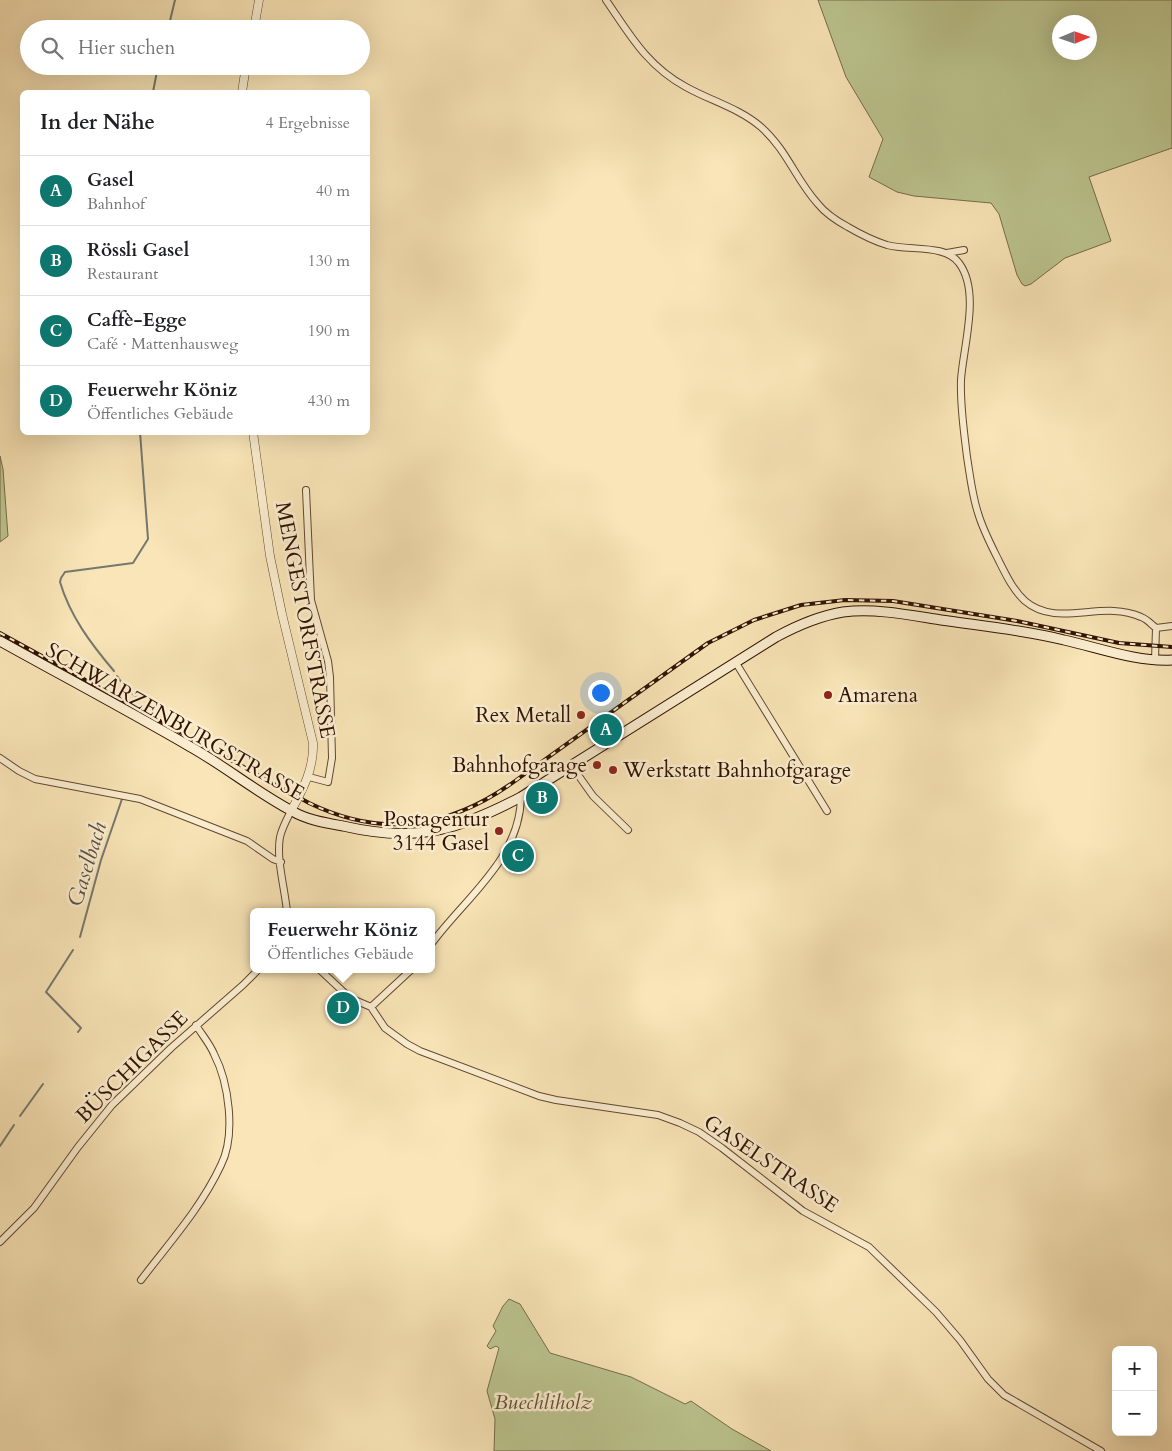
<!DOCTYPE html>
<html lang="de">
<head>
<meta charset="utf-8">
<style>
	:root { --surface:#fff; --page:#f6f6f6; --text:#202124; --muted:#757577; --line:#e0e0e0; --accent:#0f766e }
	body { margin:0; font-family:Cardo,serif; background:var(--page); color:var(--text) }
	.controls { position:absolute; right:15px; bottom:15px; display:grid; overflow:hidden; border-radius:8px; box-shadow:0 5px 20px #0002 }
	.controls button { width:45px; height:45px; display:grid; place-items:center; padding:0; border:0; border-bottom:1px solid var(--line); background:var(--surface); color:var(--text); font:25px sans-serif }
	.compass { position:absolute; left:1052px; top:15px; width:45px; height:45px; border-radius:50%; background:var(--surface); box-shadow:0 5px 20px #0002; rotate:88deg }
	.you { position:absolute; left:600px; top:692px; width:18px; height:18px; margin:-12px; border:4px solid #fff; border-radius:50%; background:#1a73e8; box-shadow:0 0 0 8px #1a73e833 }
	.badge { display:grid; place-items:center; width:32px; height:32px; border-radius:50%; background:var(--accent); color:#fff; font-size:16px; font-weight:700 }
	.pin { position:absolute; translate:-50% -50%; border:2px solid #fff; box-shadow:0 1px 5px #0006 }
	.popup { position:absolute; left:250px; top:908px; width:185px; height:65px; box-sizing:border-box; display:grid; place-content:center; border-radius:8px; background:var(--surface); filter:drop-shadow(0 1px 4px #0005); font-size:16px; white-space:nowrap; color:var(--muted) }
	.popup b { font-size:19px; color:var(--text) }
	.popup::after { content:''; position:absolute; left:50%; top:100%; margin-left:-10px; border:10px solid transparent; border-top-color:var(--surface) }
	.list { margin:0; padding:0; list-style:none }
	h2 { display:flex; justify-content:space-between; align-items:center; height:65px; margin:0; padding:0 20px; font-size:21px }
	h2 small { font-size:16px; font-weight:400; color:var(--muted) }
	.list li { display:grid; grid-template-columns:32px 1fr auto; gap:15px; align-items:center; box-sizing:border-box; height:70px; padding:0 20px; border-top:1px solid var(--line) }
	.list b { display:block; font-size:19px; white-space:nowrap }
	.list p { margin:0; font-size:16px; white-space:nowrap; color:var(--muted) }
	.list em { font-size:16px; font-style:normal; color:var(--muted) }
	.icon { flex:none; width:28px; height:28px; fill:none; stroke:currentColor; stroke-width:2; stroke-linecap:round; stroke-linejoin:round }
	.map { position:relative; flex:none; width:1172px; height:1451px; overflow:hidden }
	.search { position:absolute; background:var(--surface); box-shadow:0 5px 20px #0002; left:20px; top:20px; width:350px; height:55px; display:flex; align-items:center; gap:12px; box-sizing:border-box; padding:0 18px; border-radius:28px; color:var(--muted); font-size:19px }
	.panel { position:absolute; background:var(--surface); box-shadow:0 5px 20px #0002; left:20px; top:90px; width:350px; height:345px; border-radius:8px }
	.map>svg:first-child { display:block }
	.green { fill:#bcc58f; stroke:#766c48; fill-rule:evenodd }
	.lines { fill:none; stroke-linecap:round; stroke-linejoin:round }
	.stream { stroke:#757870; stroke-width:2 }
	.minor-casing { stroke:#62472e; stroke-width:8 }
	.tertiary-casing { stroke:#62472e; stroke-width:9 }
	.secondary-casing { stroke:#301200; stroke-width:11 }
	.minor { stroke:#fbeed0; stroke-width:6 }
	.tertiary { stroke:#fbeed0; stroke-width:8 }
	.secondary { stroke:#fbeed0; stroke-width:9 }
	.rail-casing { stroke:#301200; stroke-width:4 }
	.rail { stroke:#fbeed0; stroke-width:2; stroke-dasharray:5.5; stroke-linecap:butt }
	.poi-dot { fill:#8f2418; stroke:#fbeed0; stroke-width:2 }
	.labels { text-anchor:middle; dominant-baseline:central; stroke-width:5; stroke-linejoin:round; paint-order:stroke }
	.street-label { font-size:21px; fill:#301200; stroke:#fbeed0 }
	.poi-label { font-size:21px; fill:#301200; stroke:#fbeed0; text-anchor:end }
	.park-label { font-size:21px; font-style:italic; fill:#615132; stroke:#fbeed0 }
	.water-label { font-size:22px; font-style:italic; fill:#584e41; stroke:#fbeed0 }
</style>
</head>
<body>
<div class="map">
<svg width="1172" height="1451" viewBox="0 0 1172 1451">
	<rect width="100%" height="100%" fill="#f9e5b7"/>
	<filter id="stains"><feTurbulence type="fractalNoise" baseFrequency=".004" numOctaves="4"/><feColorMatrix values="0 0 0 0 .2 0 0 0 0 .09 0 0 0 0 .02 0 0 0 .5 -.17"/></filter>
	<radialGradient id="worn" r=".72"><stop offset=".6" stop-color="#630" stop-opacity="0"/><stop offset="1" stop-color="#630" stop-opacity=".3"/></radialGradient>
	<path class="green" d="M818,0H1172V148L1089,177L1111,241L1065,258L1031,284L1025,286L1022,284L1017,275L999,214L991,203L914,196L897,192L869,177L883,139L846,77ZM1060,22H1090V52H1060Z
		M0,456L3,469L8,536L0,542Z
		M509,1299L520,1304L550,1353L631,1377L685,1404L691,1401L732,1429L771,1451H494L495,1419L487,1391L499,1348L496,1346L490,1349L487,1346L496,1331L493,1326L503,1306Z"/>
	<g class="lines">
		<path class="stream" d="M168,29L175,0
			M153,92L158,66
			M114,671C91,644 70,616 60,582L61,578L65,572L133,563L148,539L140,432
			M117,676L127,690L137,697L138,699
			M80,937L101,860L122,799
			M73,950L46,992L81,1028L78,1032
			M20,1116L43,1084
			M0,1146L14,1125"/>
		<defs>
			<path id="minor" d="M606,0C630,35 647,66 686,87C711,101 739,108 761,127C787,150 796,180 818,204C826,214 837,221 848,227C860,234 874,241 887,245C909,251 946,244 959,263C981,292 963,347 961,380C960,406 964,431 967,457C970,475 972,495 978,513C983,530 991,545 999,561C1006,575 1013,590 1025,601C1058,629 1102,599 1141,617C1147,619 1151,624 1156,628L1172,626
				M947,253L964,250
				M306,490L311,600L328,661L330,677L332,758L328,782L309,777
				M1155,660L1156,628
				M736,663L827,811
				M0,758L19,771L35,779L140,799L247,841L273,859L281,862
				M571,765L593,796L628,830
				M287,912C285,889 276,859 280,837C282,828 287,819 291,811
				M432,943C466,897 520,859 521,797
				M319,969L350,998L371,1007L385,1028L407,1044L420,1051L539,1096L556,1100L658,1115L680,1123L699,1132L722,1148L803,1211L869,1247L936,1312L960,1340L988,1379L1004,1395L1101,1451
				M371,1007L412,969
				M0,1242L34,1208L78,1147L112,1105L171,1048L243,985L259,969
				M141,1280C169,1243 201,1208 221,1165C236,1135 229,1083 214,1054C210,1044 202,1035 196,1025"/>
			<path id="tertiary" d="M254,29L259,0
				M242,92L246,66
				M253,432L270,556L282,614L313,743C314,769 303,789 291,811"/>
			<path id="secondary" d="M0,641C63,676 127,710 189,746C225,766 256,792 292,811C307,820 326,823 343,826C416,843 456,831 521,797L776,637C798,625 819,616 843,612C876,608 909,615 941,620C982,626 1024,630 1064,640C1100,648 1136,662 1172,660"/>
		</defs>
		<use href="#minor" class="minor-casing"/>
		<use href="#tertiary" class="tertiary-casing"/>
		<use href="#secondary" class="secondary-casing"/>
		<use href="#minor" class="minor"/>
		<use href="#tertiary" class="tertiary"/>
		<use href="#secondary" class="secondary"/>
		<defs>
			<path id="rail" d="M0,633L309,803C383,839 450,828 515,781L708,643L754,620L801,605L845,600L893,601L1017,621L1119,643L1172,647"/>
		</defs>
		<use href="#rail" class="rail-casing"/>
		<use href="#rail" class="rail"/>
	</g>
	<g class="poi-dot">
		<circle cx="828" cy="695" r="5"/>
		<circle cx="581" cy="715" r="5"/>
		<circle cx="597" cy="765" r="5"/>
		<circle cx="613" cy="770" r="5"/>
		<circle cx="499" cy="831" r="5"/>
	</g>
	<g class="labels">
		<g class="street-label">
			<text transform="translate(305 620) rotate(79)">MENGESTORFSTRASSE</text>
			<text transform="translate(175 722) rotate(30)">SCHWARZENBURGSTRASSE</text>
			<text transform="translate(132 1067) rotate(-45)">BÜSCHIGASSE</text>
			<text transform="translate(771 1164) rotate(34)">GASELSTRASSE</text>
		</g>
		<g class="poi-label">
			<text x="838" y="695" text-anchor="start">Amarena</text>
			<text x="571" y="715">Rex Metall</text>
			<text x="587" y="765">Bahnhofgarage</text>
			<text x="623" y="770" text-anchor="start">Werkstatt Bahnhofgarage</text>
			<text x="489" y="819">Postagentur<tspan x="489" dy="24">3144 Gasel</tspan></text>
		</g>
		<g class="park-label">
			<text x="543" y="1402">Buechliholz</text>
		</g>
		<g class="water-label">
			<text transform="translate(87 864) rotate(-73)">Gaselbach</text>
		</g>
	</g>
	<rect width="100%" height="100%" filter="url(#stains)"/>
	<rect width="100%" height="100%" fill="url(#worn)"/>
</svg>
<div class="controls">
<button>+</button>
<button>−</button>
</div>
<svg class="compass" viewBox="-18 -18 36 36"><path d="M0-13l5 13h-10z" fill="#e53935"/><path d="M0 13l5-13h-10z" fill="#757577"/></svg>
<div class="you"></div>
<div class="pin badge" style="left:606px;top:730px">A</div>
<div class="pin badge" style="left:542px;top:798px">B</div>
<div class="pin badge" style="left:518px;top:856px">C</div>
<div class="pin badge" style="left:343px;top:1008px">D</div>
<div class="popup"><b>Feuerwehr Köniz</b>Öffentliches Gebäude</div>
<div class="search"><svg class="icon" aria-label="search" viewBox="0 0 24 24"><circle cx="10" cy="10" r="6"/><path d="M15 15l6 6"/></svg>Hier suchen</div>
<section class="panel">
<h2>In der Nähe<small>4 Ergebnisse</small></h2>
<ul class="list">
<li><span class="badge">A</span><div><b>Gasel</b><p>Bahnhof</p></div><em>40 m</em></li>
<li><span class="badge">B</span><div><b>Rössli Gasel</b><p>Restaurant</p></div><em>130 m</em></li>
<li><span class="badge">C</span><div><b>Caffè-Egge</b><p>Café · Mattenhausweg</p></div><em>190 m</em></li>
<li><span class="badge">D</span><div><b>Feuerwehr Köniz</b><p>Öffentliches Gebäude</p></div><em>430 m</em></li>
</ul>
</section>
</div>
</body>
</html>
